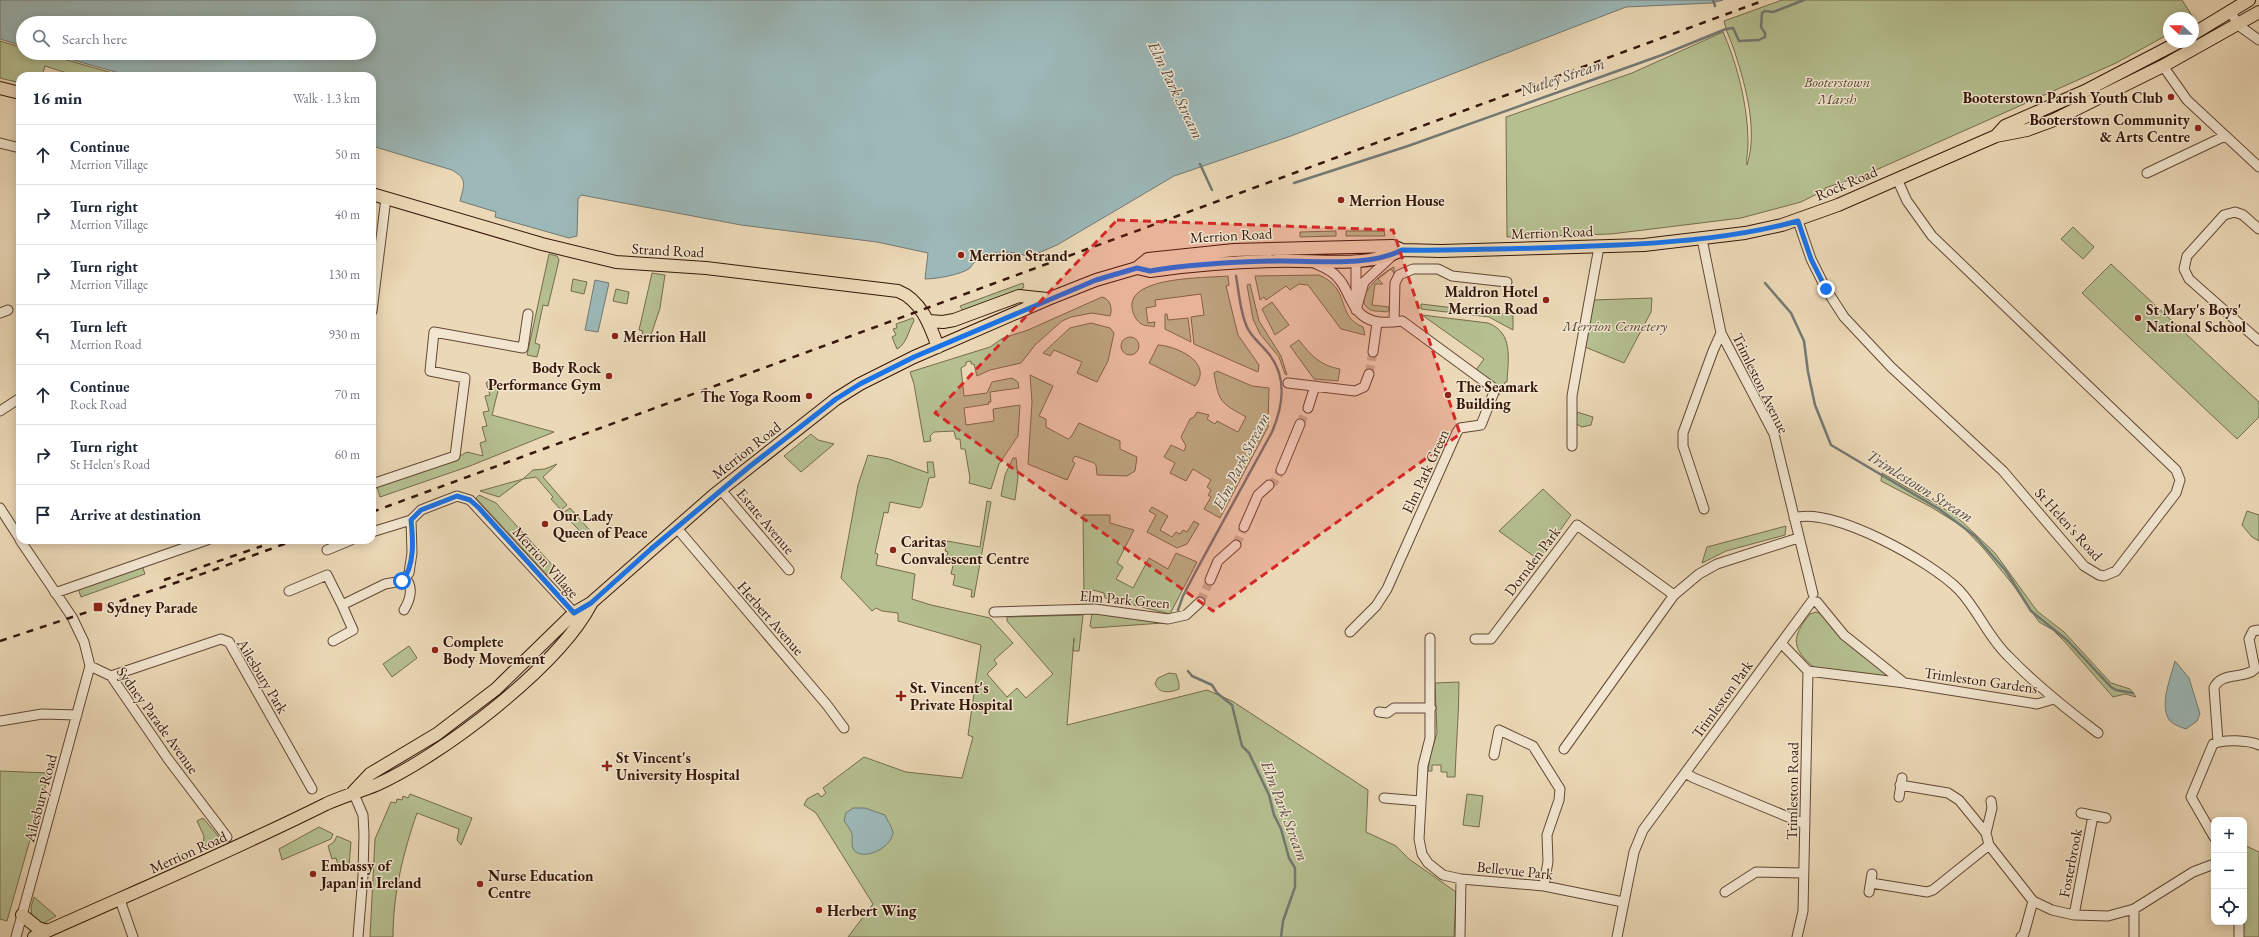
<!DOCTYPE html>
<html lang="en">
<head>
<meta charset="utf-8">
<style>
	:root { --surface:#fff; --page:#f2f2f3; --text:#1f2937; --muted:#747a83; --line:#e0e1e3 }
	body { margin:0; font-family:"EB Garamond",serif; background:var(--page); color:var(--text) }
	.controls { position:absolute; right:12px; bottom:12px; display:grid; overflow:hidden; border-radius:8px; box-shadow:0 2px 10px #0003 }
	.controls button { width:36px; height:36px; display:grid; place-items:center; padding:0; border:0; border-bottom:1px solid var(--line); background:var(--surface); color:var(--text); font:20px sans-serif }
	.compass { position:absolute; left:2163px; top:12px; width:36px; height:36px; border-radius:50%; background:var(--surface); box-shadow:0 2px 10px #0003; rotate:292deg }
	.stop { position:absolute; width:12px; height:12px; margin:-9px; border:3px solid #1a73e8; border-radius:50%; background:#fff }
	.stop.end { background:#1a73e8; border-color:#fff; box-shadow:0 1px 4px #0008 }
	.list { margin:0; padding:0; list-style:none }
	h2 { display:flex; justify-content:space-between; align-items:center; height:52px; margin:0; padding:0 16px; font-size:17px }
	h2 small { font-size:13px; font-weight:400; color:var(--muted) }
	.list li { display:grid; grid-template-columns:26px 1fr auto; gap:12px; align-items:center; box-sizing:border-box; height:60px; padding:0 16px; border-top:1px solid var(--line) }
	.list b { display:block; font-size:15px; white-space:nowrap }
	.list p { margin:0; font-size:13px; white-space:nowrap; color:var(--muted) }
	.list em { font-size:13px; font-style:normal; color:var(--muted) }
	.icon { flex:none; width:22px; height:22px; fill:none; stroke:currentColor; stroke-width:2; stroke-linecap:round; stroke-linejoin:round }
	.map { position:relative; flex:none; width:2259px; height:937px; overflow:hidden }
	.search { position:absolute; background:var(--surface); box-shadow:0 2px 10px #0003; left:16px; top:16px; width:360px; height:44px; display:flex; align-items:center; gap:10px; box-sizing:border-box; padding:0 14px; border-radius:22px; color:var(--muted); font-size:15px }
	.panel { position:absolute; background:var(--surface); box-shadow:0 2px 10px #0003; left:16px; top:72px; width:360px; height:472px; border-radius:12px }
	.map>svg:first-child { display:block }
	.green { fill:#b5bf90; stroke:#766b4c }
	.water { fill:#9cb8b8; stroke:#737872 }
	.lines { fill:none; stroke-linecap:round; stroke-linejoin:round }
	.stream { stroke:#737872; stroke-width:2.5 }
	.minor-tunnel { stroke:#c7b193; stroke-width:9; stroke-dasharray:9 4.5; stroke-linecap:butt }
	.minor-casing { stroke:#634734; stroke-width:11 }
	.major-casing { stroke:#361709; stroke-width:14 }
	.minor { stroke:#f2e6d0; stroke-width:9 }
	.major { stroke:#ebd8b6; stroke-width:12 }
	.rail { stroke:#361709; stroke-width:2.5; stroke-dasharray:7 7; stroke-linecap:butt }
	.route { stroke:#1a73e8; stroke-width:5 }
	.marked { fill:#d62828; fill-opacity:0.2; stroke:#d62828; stroke-width:3; stroke-dasharray:8 5; stroke-linejoin:round }
	.poi-dot { fill:#8f2418; stroke:#f2e6d0; stroke-width:1.5 }
	.labels { text-anchor:middle; dominant-baseline:central; stroke-width:3; stroke-linejoin:round; paint-order:stroke }
	.park-label { font-size:15px; font-style:italic; fill:#5c4932; stroke:#f2e6d0 }
	.poi-label { font-size:15px; font-weight:bold; fill:#361709; stroke:#f2e6d0; text-anchor:start }
	.street-label { font-size:15px; fill:#361709; stroke:#f2e6d0 }
	.water-label { font-size:16px; font-style:italic; fill:#55473e; stroke:#f2e6d0 }
</style>
</head>
<body>
<div class="map">
<svg width="2259" height="937" viewBox="0 0 2259 937">
	<rect width="100%" height="100%" fill="#ebd8b6"/>
	<filter id="stains"><feTurbulence type="fractalNoise" baseFrequency=".005" numOctaves="4"/><feColorMatrix values="0 0 0 0 .2 0 0 0 0 .09 0 0 0 0 .02 0 0 0 .5 -.17"/></filter>
	<radialGradient id="worn" r=".72"><stop offset=".6" stop-color="#630" stop-opacity="0"/><stop offset="1" stop-color="#630" stop-opacity=".3"/></radialGradient>
	<path class="green" d="M1782,0H2182L2194,19L2169,18V34L2116,63L1867,174L1825,188V190L1801,202L1741,218L1611,234L1507,237L1506,117L1632,73L1723,32C1738,66 1748,107 1748,144C1748,151 1746,159 1747,165C1758,131 1746,87 1735,53C1732,42 1726,32 1724,21Z
		M0,41L23,48V53H42L123,76H76L45,66L42,76H20V83L0,78Z
		M2073,227L2094,247L2083,259L2061,239Z
		M1336,231V236L1300,237V232Z
		M1346,231H1384L1385,236H1346Z
		M549,254L557,256L559,260L548,306L543,305L535,343L540,345L537,357L527,355Z
		M2111,264L2259,402V417L2237,439L2082,293Z
		M1394,267V273L1391,269L1378,279L1383,284H1375L1372,305L1389,307V310L1387,312C1382,311 1373,312 1369,309C1351,298 1384,271 1394,267Z
		M652,273L665,275L660,308L649,341L640,340L643,331L639,330Z
		M1319,275C1352,289 1335,316 1363,327L1365,335L1341,329L1308,285L1299,284L1290,290L1286,286L1266,300L1264,297L1260,300L1255,276Z
		M1228,276L1229,285L1226,286L1238,335L1259,365L1258,372L1194,344L1191,317L1204,315L1201,294L1155,300L1156,306L1146,308L1148,323L1155,322L1154,327C1150,325 1145,327 1140,323C1135,319 1133,314 1132,307C1129,276 1208,278 1228,276Z
		M573,279L587,282L584,294L571,291Z
		M1023,283L1024,287L1020,290L963,311L960,306Z
		M1250,284L1259,321L1281,356L1287,375L1285,374L1279,357L1260,334L1253,319L1247,285Z
		M616,289L629,292L627,304L613,301Z
		M1102,297C1110,299 1113,308 1110,316L1092,313L1071,317L1062,321L1035,345L1021,363L990,370L977,376L974,364H971V361L966,362V365L961,368L964,396L987,393L992,382L1012,378L1018,382L1019,388L990,392L991,402H988L989,404L964,408L966,425L994,421L993,409L1020,405L1018,436L999,464L991,489L969,483L970,478L965,449H961L960,439H956L954,431L934,432L930,436L931,441L924,442L914,384L910,372L990,347L1003,338L1028,330Z
		M1652,298L1651,312L1624,363L1585,347L1594,300Z
		M1272,302L1289,325L1275,335L1262,309Z
		M1421,304L1513,315V330L1489,317L1421,309Z
		M1165,314H1167L1168,320L1188,318L1191,342L1165,329Z
		M1422,315L1488,323C1514,333 1508,359 1507,382H1505L1499,395L1476,370L1484,359Z
		M913,318L914,321C908,331 907,344 897,349L892,337L896,335L893,329L897,328L896,324Z
		M1091,323L1110,328L1114,333L1108,361L1097,382L1077,373L1082,362L1054,350L1050,356L1043,353L1070,328Z
		M1121 346a9 9 0 1 1 18 0a9 9 0 1 1-18 0Z
		M1299,340C1310,355 1321,366 1340,369L1338,381L1314,379L1290,346Z
		M1158,345C1177,346 1214,363 1195,386L1149,363Z
		M1217,371L1252,386L1269,388L1268,427L1220,518L1204,509L1211,497L1208,495L1211,490L1207,487L1211,480L1193,469L1186,481L1170,473L1175,463L1164,457L1171,445L1184,451L1186,446L1181,437L1190,419L1194,417L1197,412L1209,415L1207,419L1215,424L1217,421L1238,432L1246,417C1220,402 1219,403 1214,373Z
		M1030,375L1053,386L1039,416L1046,419V427L1068,439L1071,437L1079,423L1120,441V449L1137,457L1135,471L1127,476L1097,475L1096,465L1094,463L1075,456L1072,461L1075,463L1067,480L1028,464L1032,402Z
		M490,380L500,383L492,415L554,432L470,466L380,497L377,487L413,473L414,475L458,457L467,452L483,456L480,443L486,441L482,427L487,426L483,412L489,411L485,396L490,395L486,383Z
		M1577,412L1593,417L1591,425L1582,427L1576,424Z
		M811,434L818,440L834,444L801,472L784,456Z
		M868,455L889,459L928,473L927,462H933L935,477L929,478L922,506L920,508L890,502L888,513L884,512L875,553L878,554L876,565L915,574L912,599L931,605L990,618L1013,643L994,660L997,664L987,674L1007,697L1017,688L1026,698L1053,674L1007,621V617L1083,615L1079,651H1073L1074,638L1067,725L1207,690L1232,701L1368,790L1366,832L1396,846L1409,859L1456,892L1454,937H848L873,904L816,813L804,805L807,799L818,793L821,797L826,793L823,788L864,757L906,772L962,778L973,737L968,735L981,645L898,621V613L882,611L876,608L872,611L841,578L858,485Z
		M1013,458H1016L1018,477L1015,500L1001,496L1005,475Z
		M557,464L543,477L567,505L561,510L551,499L553,497L536,477L523,479L499,497L480,491L523,479L533,470L545,469Z
		M1882,473L1955,515L1995,553L2037,611L2064,632L2111,683L2130,689L2136,697L2125,694L2113,697L2065,642L2053,630L2039,622L2014,586L1984,549L1963,527L1931,507L1881,481Z
		M1543,489L1571,515L1539,560L1499,531Z
		M479,495L496,503L555,568L547,575L476,498Z
		M987,501L991,502L974,597H971L972,590L953,585L955,575L951,574L954,561L946,559L948,552L945,551L947,541L980,547Z
		M1152,507L1168,516L1160,530L1172,537L1176,532L1180,534L1183,530L1187,532L1194,521L1199,524L1187,544L1177,548L1147,532L1156,515L1149,511Z
		M570,508L594,535L588,540L563,513Z
		M2247,511L2259,515V541L2252,537L2242,525Z
		M1083,515H1110V523L1134,530L1117,563L1123,567L1116,579L1133,588L1149,558L1168,569L1176,553L1197,562L1170,614L1105,598L1104,593L1093,590L1086,599H1084Z
		M1786,526L1785,535L1726,551L1702,563L1707,547Z
		M142,565L145,574L81,597L78,588Z
		M1816,612L1821,614L1855,650L1894,678L1815,668C1791,649 1791,637 1810,614Z
		M1092,613L1163,623L1092,628L1090,626Z
		M409,646L417,658L392,677L383,664Z
		M1169,673L1176,674L1179,683V689C1170,693 1158,694 1155,683L1158,678Z
		M1459,682C1459,714 1456,745 1455,777H1447V772H1441V765H1432V771H1428L1430,756L1437,733L1435,683Z
		M0,771L49,773L7,921L0,919Z
		M410,794L472,818L461,845L457,840L459,829L417,813C403,853 393,894 393,937H370L375,839L391,802L396,803L397,799L402,800L403,796L408,798Z
		M1467,794L1483,796L1479,827L1463,825Z
		M203,818L220,838L203,847L204,836L197,821Z
		M319,827L333,834L331,839L282,860L279,849Z
		M337,836L351,842L349,866L339,868L336,858L332,859L328,846L334,842Z
		M2244,845L2259,852V937H2243Z
		M34,897L56,916L42,924L32,917L31,907Z"/>
	<path class="water" d="M0,0H1723L1712,3L1626,7L1291,136L1174,176L1057,245L1029,257C1011,250 993,250 976,261C973,263 972,266 970,268C961,275 935,279 925,279L928,253L877,242L741,225L581,195L578,199L577,236L569,238L495,217L496,212L460,201C464,185 468,179 452,170L372,146V76H130L48,53H369V23H23V46L0,39Z
		M595,280L609,283L598,332L585,330Z
		M2175,661L2189,678L2200,714L2197,721L2186,729C2180,727 2171,724 2168,718C2160,702 2171,677 2175,661Z
		M853,808H865L885,815C887,820 892,827 893,832C893,846 867,860 856,852C850,848 853,840 852,834C850,829 847,825 844,821L846,813Z"/>
	<g class="lines">
		<path class="stream" d="M1713,0L1715,6
			M1200,164L1212,190
			M1294,183L1408,146L1662,55L1726,29L1733,28L1739,41L1759,40L1765,37V33L1761,27L1762,13L1765,11L1773,12L1804,0
			M1765,283L1791,313L1804,341L1808,372L1815,405L1831,445L1939,509L1975,536L2006,571L2031,611L2067,640L2111,687L2116,690L2133,693
			M1178,610L1183,596L1196,571L1272,432C1283,406 1288,378 1269,354C1262,345 1251,337 1247,327C1240,312 1239,292 1236,276
			M1188,671L1192,676L1212,685L1217,693L1232,705L1242,746L1249,753L1269,795L1274,815L1281,829L1289,858L1295,868V887L1283,921L1281,937"/>
		<path class="minor-tunnel" d="M1369,374L1373,352
			M1300,424L1308,408
			M1269,485L1274,482L1281,470
			M1236,545L1244,527
			M1200,602L1210,580"/>
		<defs>
			<path id="minor" d="M2230,10L2238,25L2259,40
				M2163,66L2187,100L2259,167
				M0,143L20,148
				M2147,173L2225,136
				M1798,221L1811,259L1826,289L1844,317L1891,367L2003,471L2084,566L2099,575L2104,576L2116,571L2176,493L2180,480L2176,470L1932,236L1907,201L1897,179
				M2259,229L2243,215L2235,212L2224,215L2187,256L2184,269L2189,279L2259,341
				M1702,239L1721,333L1774,434L1813,594
				M1356,260V298
				M1314,263C1323,267 1332,270 1338,278C1345,285 1347,294 1352,302C1363,324 1381,324 1402,321L1492,387L1494,392L1481,425L1460,428L1457,432L1387,589L1376,606L1350,632
				M1356,310L1364,282L1393,255
				M372,311L386,198
				M0,313L8,310
				M1394,322L1395,283L1399,275L1413,269H1438L1452,276L1507,282
				M1373,352L1377,323
				M1288,383L1355,391L1364,387L1369,374
				M1308,408L1315,386
				M0,411L20,398
				M1572,446V396L1575,379L1599,247
				M1281,470L1300,424
				M372,484L455,456L465,378L430,371L434,332L523,348L528,314
				M721,490L789,570
				M0,508L20,539
				M1704,509L1683,446V433L1713,351L1721,333
				M1794,518C1832,506 1932,562 1959,590C1978,610 1988,637 2008,656C2036,685 2066,709 2098,733
				M676,527L827,705L844,728
				M1244,527L1258,495L1269,485
				M372,532L411,520L421,510L457,496L470,500L578,617
				M327,550L351,540
				M1210,580L1218,561L1236,545
				M289,591L327,575L342,605
				M55,593L207,540
				M1817,602L1844,635L1903,682
				M404,610C410,600 414,587 405,578
				M994,612L1095,609L1168,619L1186,615L1200,602
				M1430,638V738L1423,766L1419,839L1422,854L1428,863L1443,875L1461,879L1544,886L1623,902
				M1475,639H1491L1577,525L1674,595
				M333,641L353,630L342,605L385,584L402,581L409,573L412,553L411,520
				M1781,643L1808,671
				M90,666L111,676L168,759L227,837
				M1808,671L1905,683L2037,704L2054,699
				M111,676L221,639L229,642L312,789
				M1379,712L1387,713L1394,708H1431
				M0,721L42,714L77,715
				M2218,742L2214,688C2221,671 2244,680 2255,669L2249,639L2253,631L2259,630
				M1564,749L1674,595L1699,574L1717,564L1798,538
				M1494,755L1499,730L1533,746L1560,789L1559,800L1547,835L1548,861L1544,886
				M1685,773L1694,778L1805,824
				M1900,785L1948,793L1959,800L1986,833L1989,845L2033,901L2052,910L2074,915L2108,916L2134,909L2193,872L2214,864
				M353,792L363,815L364,834L363,876L358,937
				M1899,797L1902,778
				M1384,798L1420,801
				M2081,813L2106,818
				M1986,833L1992,808L1991,801
				M2214,837L2191,797L2213,744C2223,739 2249,740 2259,745
				M1871,883L1927,892L1933,890L1989,845
				M1725,892L1756,872L1803,873
				M1869,892L1872,874
				M120,900L133,937
				M2134,909V937
				M2074,915L2093,816
				M16,937L90,666L84,642L72,617L20,540
				M1460,937L1461,879
				M1617,937L1634,852L1643,830L1812,601
				M1797,937L1803,911L1808,671
				M2021,937L2024,934L2033,901
				M2239,937V922"/>
			<path id="major" d="M2193,34L2249,0
				M0,88L20,93
				M1996,136L2005,126L2085,91L2179,42
				M372,194L542,244L616,262L706,268L898,291C921,300 930,325 938,347
				M1137,268L1150,271C1192,265 1233,262 1275,261C1315,259 1365,269 1402,250
				M928,321L943,322L954,320L1019,296L1047,299
				M353,792L370,774L437,734L496,689L574,613L591,603L714,495L836,399L860,384L914,357L1048,299L1096,280L1137,268L1148,259L1234,250L1393,246L1402,250L1441,251L1644,245L1745,233L1782,225L1838,205L1996,136L2027,130L2054,120L2163,66L2259,12
				M22,915L38,928L47,931
				M34,937C132,893 230,852 326,804C343,796 359,792 376,785C441,756 558,667 591,604"/>
		</defs>
		<use href="#minor" class="minor-casing"/>
		<use href="#major" class="major-casing"/>
		<use href="#minor" class="minor"/>
		<use href="#major" class="major"/>
		<path class="rail" d="M372,512L1765,0
			M164,580L262,546
			M0,641L211,571L295,540"/>
	</g>
	<g class="lines">
		<path class="route" d="M402,581C415,566 413,539 411,520L421,510L457,496L470,500L479,508L574,613L591,603L651,549L749,467L836,399L860,384L914,357L1096,280L1137,268L1150,271C1191,264 1233,262 1275,261C1314,260 1368,268 1402,250C1474,251 1546,248 1618,245C1679,242 1739,237 1798,221L1811,259L1826,289"/>
	</g>
	<path class="marked" d="M1117,220L1393,230L1460,434L1213,611L935,413Z"/>
	<g class="poi-dot">
		<circle cx="2171" cy="97" r="4"/>
		<circle cx="2198" cy="128" r="4"/>
		<circle cx="1341" cy="200" r="4"/>
		<circle cx="961" cy="255" r="4"/>
		<circle cx="1546" cy="300" r="4"/>
		<circle cx="2138" cy="318" r="4"/>
		<circle cx="615" cy="336" r="4"/>
		<circle cx="609" cy="376" r="4"/>
		<circle cx="1448" cy="395" r="4"/>
		<circle cx="809" cy="396" r="4"/>
		<circle cx="545" cy="524" r="4"/>
		<circle cx="893" cy="550" r="4"/>
		<rect x="93" y="602" width="10" height="10" rx="2"/>
		<circle cx="435" cy="650" r="4"/>
		<path d="M899 690h4v4h4v4h-4v4h-4v-4h-4v-4h4z"/>
		<path d="M605 760h4v4h4v4h-4v4h-4v-4h-4v-4h4z"/>
		<circle cx="313" cy="874" r="4"/>
		<circle cx="480" cy="884" r="4"/>
		<circle cx="819" cy="910" r="4"/>
	</g>
	<g class="labels">
		<g class="park-label">
			<text x="1837" y="81">Booterstown<tspan x="1837" dy="17">Marsh</tspan></text>
			<text x="1615" y="325">Merrion Cemetery</text>
		</g>
		<g class="poi-label">
			<text x="2163" y="97" text-anchor="end">Booterstown Parish Youth Club</text>
			<text x="2190" y="119" text-anchor="end">Booterstown Community<tspan x="2190" dy="17">&amp; Arts Centre</tspan></text>
			<text x="1349" y="200">Merrion House</text>
			<text x="969" y="255">Merrion Strand</text>
			<text x="1538" y="291" text-anchor="end">Maldron Hotel<tspan x="1538" dy="17">Merrion Road</tspan></text>
			<text x="2146" y="309">St Mary's Boys'<tspan x="2146" dy="17">National School</tspan></text>
			<text x="623" y="336">Merrion Hall</text>
			<text x="601" y="367" text-anchor="end">Body Rock<tspan x="601" dy="17">Performance Gym</tspan></text>
			<text x="1456" y="386">The Seamark<tspan x="1456" dy="17">Building</tspan></text>
			<text x="801" y="396" text-anchor="end">The Yoga Room</text>
			<text x="553" y="515">Our Lady<tspan x="553" dy="17">Queen of Peace</tspan></text>
			<text x="901" y="541">Caritas<tspan x="901" dy="17">Convalescent Centre</tspan></text>
			<text x="107" y="607">Sydney Parade</text>
			<text x="443" y="641">Complete<tspan x="443" dy="17">Body Movement</tspan></text>
			<text x="910" y="687">St. Vincent's<tspan x="910" dy="17">Private Hospital</tspan></text>
			<text x="616" y="757">St Vincent's<tspan x="616" dy="17">University Hospital</tspan></text>
			<text x="321" y="865">Embassy of<tspan x="321" dy="17">Japan in Ireland</tspan></text>
			<text x="488" y="875">Nurse Education<tspan x="488" dy="17">Centre</tspan></text>
			<text x="827" y="910">Herbert Wing</text>
		</g>
		<g class="street-label">
			<text transform="translate(1846 183) rotate(-23)">Rock Road</text>
			<text transform="translate(1552 232) rotate(-2)">Merrion Road</text>
			<text transform="translate(1231 235) rotate(-3)">Merrion Road</text>
			<text transform="translate(668 250) rotate(3)">Strand Road</text>
			<text transform="translate(1761 383) rotate(64)">Trimleston Avenue</text>
			<text transform="translate(746 450) rotate(-38)">Merrion Road</text>
			<text transform="translate(1425 471) rotate(-65)">Elm Park Green</text>
			<text transform="translate(766 521) rotate(50)">Estate Avenue</text>
			<text transform="translate(2069 524) rotate(48)">St Helen's Road</text>
			<text transform="translate(1532 561) rotate(-53)">Dornden Park</text>
			<text transform="translate(546 562) rotate(48)">Merrion Village</text>
			<text transform="translate(1125 599) rotate(5)">Elm Park Green</text>
			<text transform="translate(771 618) rotate(49)">Herbert Avenue</text>
			<text transform="translate(263 676) rotate(59)">Ailesbury Park</text>
			<text transform="translate(1981 680) rotate(8)">Trimleston Gardens</text>
			<text transform="translate(1722 699) rotate(-54)">Trimleston Park</text>
			<text transform="translate(158 720) rotate(54)">Sydney Parade Avenue</text>
			<text transform="translate(1792 791) rotate(-89)">Trimleston Road</text>
			<text transform="translate(40 798) rotate(-75)">Ailesbury Road</text>
			<text transform="translate(188 852) rotate(-24)">Merrion Road</text>
			<text transform="translate(2070 863) rotate(-79)">Fosterbrook</text>
			<text transform="translate(1515 870) rotate(6)">Bellevue Park</text>
		</g>
		<g class="water-label">
			<text transform="translate(1562 77) rotate(-19)">Nutley Stream</text>
			<text transform="translate(1176 90) rotate(64)">Elm Park Stream</text>
			<text transform="translate(1241 461) rotate(-63)">Elm Park Stream</text>
			<text transform="translate(1920 486) rotate(32)">Trimlestown Stream</text>
			<text transform="translate(1285 811) rotate(69)">Elm Park Stream</text>
		</g>
	</g>
	<rect width="100%" height="100%" filter="url(#stains)"/>
	<rect width="100%" height="100%" fill="url(#worn)"/>
</svg>
<div class="controls">
<button>+</button>
<button>−</button>
<button><svg class="icon" aria-label="locate" viewBox="0 0 24 24"><circle cx="12" cy="12" r="6"/><path d="M12 2v4M12 18v4M2 12h4M18 12h4"/></svg></button>
</div>
<svg class="compass" viewBox="-18 -18 36 36"><path d="M0-13l5 13h-10z" fill="#e53935"/><path d="M0 13l5-13h-10z" fill="#747a83"/></svg>
<div class="stop" style="left:402px;top:581px"></div>
<div class="stop end" style="left:1826px;top:289px"></div>
<div class="search"><svg class="icon" aria-label="search" viewBox="0 0 24 24"><circle cx="10" cy="10" r="6"/><path d="M15 15l6 6"/></svg>Search here</div>
<section class="panel">
<h2>16 min<small>Walk · 1.3 km</small></h2>
<ul class="list">
<li><svg class="icon" aria-label="ahead" viewBox="0 0 24 24"><path d="M12 20V5M6 11l6-6 6 6"/></svg><div><b>Continue</b><p>Merrion Village</p></div><em>50 m</em></li>
<li><svg class="icon" aria-label="right" viewBox="0 0 24 24"><path d="M7 20v-9h11M14 6l5 5-5 5"/></svg><div><b>Turn right</b><p>Merrion Village</p></div><em>40 m</em></li>
<li><svg class="icon" aria-label="right" viewBox="0 0 24 24"><path d="M7 20v-9h11M14 6l5 5-5 5"/></svg><div><b>Turn right</b><p>Merrion Village</p></div><em>130 m</em></li>
<li><svg class="icon" aria-label="left" viewBox="0 0 24 24"><path d="M17 20v-9H6M10 6l-5 5 5 5"/></svg><div><b>Turn left</b><p>Merrion Road</p></div><em>930 m</em></li>
<li><svg class="icon" aria-label="ahead" viewBox="0 0 24 24"><path d="M12 20V5M6 11l6-6 6 6"/></svg><div><b>Continue</b><p>Rock Road</p></div><em>70 m</em></li>
<li><svg class="icon" aria-label="right" viewBox="0 0 24 24"><path d="M7 20v-9h11M14 6l5 5-5 5"/></svg><div><b>Turn right</b><p>St Helen's Road</p></div><em>60 m</em></li>
<li><svg class="icon" aria-label="arrive" viewBox="0 0 24 24"><path d="M6 21V4h12l-3 4 3 4H6"/></svg><div><b>Arrive at destination</b></div></li>
</ul>
</section>
</div>
</body>
</html>
